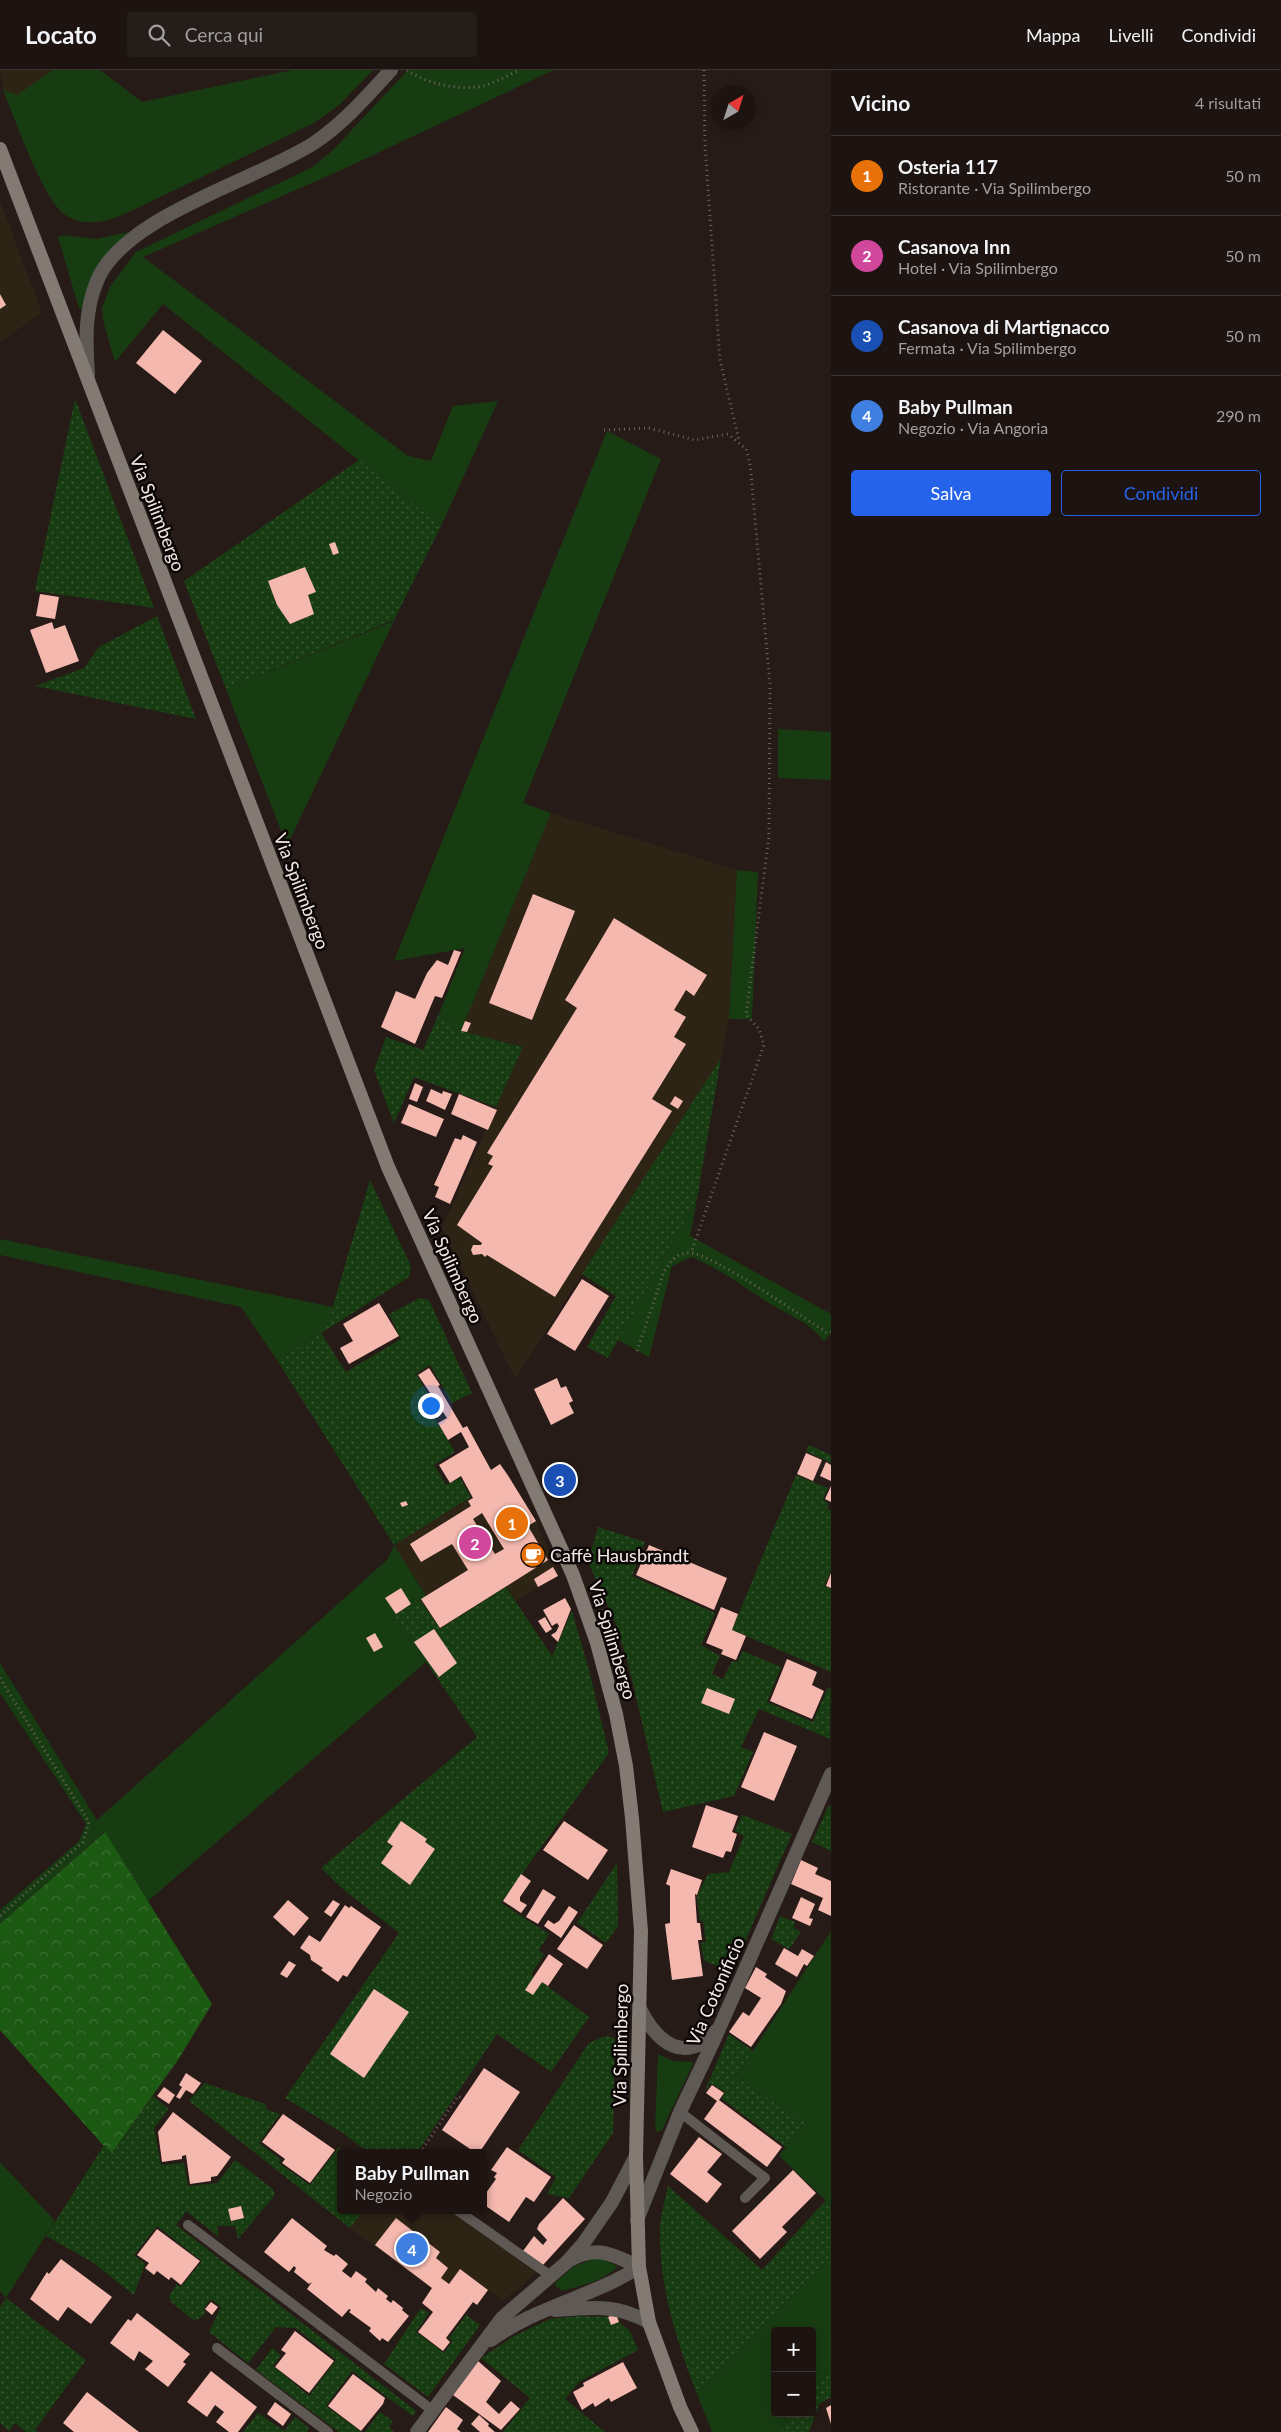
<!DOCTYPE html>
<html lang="it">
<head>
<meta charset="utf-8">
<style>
	:root { --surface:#1d1411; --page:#251d1a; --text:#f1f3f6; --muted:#a09e9f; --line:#3b3331; --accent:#2563eb }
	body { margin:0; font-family:Lato,sans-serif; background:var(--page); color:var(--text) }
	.controls { position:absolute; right:15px; bottom:15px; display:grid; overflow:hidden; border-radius:5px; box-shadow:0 2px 12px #0003 }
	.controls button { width:45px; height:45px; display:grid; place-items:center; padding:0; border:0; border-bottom:1px solid var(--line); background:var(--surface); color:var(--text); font:25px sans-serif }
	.compass { position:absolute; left:711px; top:15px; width:45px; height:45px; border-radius:50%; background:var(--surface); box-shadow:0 2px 12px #0003; rotate:39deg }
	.you { position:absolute; left:430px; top:1335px; width:18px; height:18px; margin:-12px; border:4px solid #fff; border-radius:50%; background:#1a73e8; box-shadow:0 0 0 8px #1a73e833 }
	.badge { display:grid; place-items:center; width:32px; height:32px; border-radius:50%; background:var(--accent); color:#fff; font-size:16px; font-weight:700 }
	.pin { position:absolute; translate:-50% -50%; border:2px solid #fff; box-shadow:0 1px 5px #0006 }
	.popup { position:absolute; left:337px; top:2079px; width:150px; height:65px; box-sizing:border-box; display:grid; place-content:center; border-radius:5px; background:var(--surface); filter:drop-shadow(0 1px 4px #0005); font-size:16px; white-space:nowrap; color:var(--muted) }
	.popup b { font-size:19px; color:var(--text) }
	.popup::after { content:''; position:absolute; left:50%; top:100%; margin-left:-10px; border:10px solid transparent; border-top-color:var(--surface) }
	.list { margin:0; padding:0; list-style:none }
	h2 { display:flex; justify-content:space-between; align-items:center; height:65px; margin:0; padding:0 20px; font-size:21px }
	h2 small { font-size:16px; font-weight:400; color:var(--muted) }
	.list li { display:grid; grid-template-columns:32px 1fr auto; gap:15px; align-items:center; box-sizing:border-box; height:80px; padding:0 20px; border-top:1px solid var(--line) }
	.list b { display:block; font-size:19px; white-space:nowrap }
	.list p { margin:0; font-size:16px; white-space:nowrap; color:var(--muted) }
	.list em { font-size:16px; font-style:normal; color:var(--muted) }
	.actions { display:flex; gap:10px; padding:15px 20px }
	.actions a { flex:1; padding:11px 0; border:1px solid var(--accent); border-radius:5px; text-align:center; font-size:18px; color:var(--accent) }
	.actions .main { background:var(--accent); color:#fff }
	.icon { flex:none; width:28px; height:28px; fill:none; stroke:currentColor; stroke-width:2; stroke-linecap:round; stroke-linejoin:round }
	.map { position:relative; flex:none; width:831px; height:2362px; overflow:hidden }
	header { display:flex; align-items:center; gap:30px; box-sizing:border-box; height:70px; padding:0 25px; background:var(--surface); border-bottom:1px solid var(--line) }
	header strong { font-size:24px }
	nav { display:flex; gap:28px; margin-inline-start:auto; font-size:18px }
	.search { width:350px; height:45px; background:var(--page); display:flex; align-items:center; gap:12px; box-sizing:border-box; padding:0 18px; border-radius:5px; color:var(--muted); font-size:19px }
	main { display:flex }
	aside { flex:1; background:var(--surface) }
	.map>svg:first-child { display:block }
	.commercial { fill:#2e2415 }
	.grass { fill:#183c12 }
	.forest { fill:url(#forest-crowns) }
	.garden { fill:url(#garden-dots) }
	.building { fill:#f4b8ae; fill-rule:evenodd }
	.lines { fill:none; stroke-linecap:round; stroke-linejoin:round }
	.path { stroke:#6f6460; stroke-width:3; stroke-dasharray:1 4; stroke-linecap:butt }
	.service { stroke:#5e5955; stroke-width:10 }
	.tertiary { stroke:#5e5955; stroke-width:14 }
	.secondary { stroke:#827a73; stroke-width:14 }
	.labels { text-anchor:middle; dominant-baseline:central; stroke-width:5; stroke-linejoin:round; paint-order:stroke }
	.street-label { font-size:18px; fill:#f3eae7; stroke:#0c0706 }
	.poi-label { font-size:18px; fill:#f3eae7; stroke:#0c0706; text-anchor:start }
</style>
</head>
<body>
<header>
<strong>Locato</strong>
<div class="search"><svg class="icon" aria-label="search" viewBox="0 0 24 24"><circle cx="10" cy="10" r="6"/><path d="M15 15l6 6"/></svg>Cerca qui</div>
<nav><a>Mappa</a><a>Livelli</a><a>Condividi</a></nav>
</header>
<main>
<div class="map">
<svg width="831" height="2362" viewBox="0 0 831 2362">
	<defs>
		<pattern id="forest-crowns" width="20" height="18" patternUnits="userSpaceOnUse" patternTransform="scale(1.25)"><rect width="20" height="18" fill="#1c5912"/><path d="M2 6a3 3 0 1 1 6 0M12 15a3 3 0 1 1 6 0" fill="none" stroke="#3d7134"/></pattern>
		<pattern id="garden-dots" width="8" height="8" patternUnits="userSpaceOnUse" patternTransform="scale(1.25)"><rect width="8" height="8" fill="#183c12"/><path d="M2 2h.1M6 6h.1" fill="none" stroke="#3a5834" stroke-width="1.8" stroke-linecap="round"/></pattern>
	</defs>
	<rect width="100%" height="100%" fill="#271b17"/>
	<path class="commercial" d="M0,0H53L17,25L3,20Z
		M0,131L42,243L0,272Z
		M551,743L737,800L729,949L721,988L515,1309L442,1158L523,977L461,961Z
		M508,1405L536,1451L559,1505L516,1531L488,1488L426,1526L394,1475Z
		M363,2140H449L537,2202L503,2231L460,2199L440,2225L350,2158Z"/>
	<path class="grass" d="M53,0H100L142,32L293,0H373L339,35L314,53L129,142C110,151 87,158 67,146C43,132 15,48 3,20L17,25Z
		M408,0H554L337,102L143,187L408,386L431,391L453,336L498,331L441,456L163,234L115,292L104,254L102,238L110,217L136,182L313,97L334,79Z
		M129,162C102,186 92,204 82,239L79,238L58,167L63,165L96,169Z
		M607,361L661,389L523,733L551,743L461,961L439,944L465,878L394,891Z
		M394,551L287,776L226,619Z
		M778,659L831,662V710L778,708Z
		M737,800L758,802L752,949H729Z
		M697,1129L690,1166L831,1244V1263L824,1271C807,1251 796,1249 774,1236C746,1219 721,1199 691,1187L672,1196L649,1287L618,1270Z
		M0,1169L333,1237L326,1260L277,1290L241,1237L0,1185Z
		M394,1475L426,1526L395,1546L426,1592L148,1831L104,1762L0,1854V1840L79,1771L86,1754L0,1623V1593L97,1750L388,1489Z
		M831,1861V2135L779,2086L804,2053L736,2007Z
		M658,1984L673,1991L694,1992L662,2060L657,2062L655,2059Z
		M0,2092L55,2151L6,2228L0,2221Z
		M831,2186V2297L812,2319V2261H775V2343H792L776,2362H712L697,2324Z
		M592,2189H602L618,2196C603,2212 582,2215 562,2221L555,2216L556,2212L573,2197Z"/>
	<path class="forest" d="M105,1762L212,1934L178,1990L111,2084L0,1960V1854Z"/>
	<path class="garden" d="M75,329L154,538L35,521Z
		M359,390L441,456L394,550L226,619L184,511Z
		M157,546L196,649L35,616L84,598L99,577Z
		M439,944L461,961L523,977L496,1037L414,1007L394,1053L374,1000L386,967L423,980Z
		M721,988L697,1129L608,1288L587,1277L616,1226L582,1204Z
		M370,1110L411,1196L409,1207L326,1260Z
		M420,1228L429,1230L472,1323L452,1333L430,1295L416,1304L439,1342L434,1347L455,1382L434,1395L446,1415L460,1408L471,1427L394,1475L277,1290L321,1263L346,1302L401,1269L389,1244Z
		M809,1375L831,1385V1393L806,1381Z
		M796,1405L828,1418L823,1430L829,1434L827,1439L831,1440V1501L824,1516L831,1519V1602L732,1560Z
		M598,1457L645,1472L632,1506L715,1543L701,1575L720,1586L712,1604L723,1609L732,1591L737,1592L743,1581L781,1597L767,1632L813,1652L828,1618L831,1619L830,1669L759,1639L741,1677L753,1682L734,1726L663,1742L628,1593L614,1549L588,1492Z
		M506,1517L552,1586L572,1541L589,1600L609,1683L501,1833L549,1864L539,1880L544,1885L531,1904L589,1947L551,2002L497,1964L417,2083H369L343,2063L285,2028L399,1863L344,1820L321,1798L477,1667L395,1546L420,1530L440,1559Z
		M829,1735L831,1736V1781L812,1772Z
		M742,1745L792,1764L732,1901C722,1895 714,1896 704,1890L701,1873L706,1872L703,1851L700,1850L697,1826L708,1804L729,1802L744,1766L735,1761Z
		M617,1793L618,1856L606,1873L577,1853Z
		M780,1846L795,1852L794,1858L801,1862L789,1879L771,1869Z
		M729,1964L753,1981L736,2007L805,2053L786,2077L721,2028L725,2022L711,2013L704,2023Z
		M605,1966L615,1968L613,2063L569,2128L547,2124L556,2107L518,2080L589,1973Z
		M205,2013L265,2034L267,2040L280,2044L259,2073L281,2090L279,2093L310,2115L339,2077L347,2083H341V2140H363L350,2158L189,2031Z
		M153,2026L169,2039L154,2058L161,2095L184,2093L188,2116L217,2113L235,2090L273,2119L275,2125L238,2169L235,2156H217L219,2167L186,2141L176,2155L416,2341L413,2346L352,2301L326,2336L361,2362H339L256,2300L272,2278L281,2285L273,2296L309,2326L336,2290L296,2258L276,2257L248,2293L209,2262L221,2237L211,2229L203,2240L206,2242L199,2249L193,2250L170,2231L169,2226L177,2214L181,2217L202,2191L157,2156L134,2185L145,2194L134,2225L92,2192L46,2166L104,2075L112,2083Z
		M668,2116L762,2200L826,2130L831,2135V2186L697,2324C677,2273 659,2216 660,2161C660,2146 665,2130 668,2116Z
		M6,2228L86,2290L35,2360L38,2362H26L15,2353L9,2361L0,2353V2237Z
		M421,2238L429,2243L416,2262L444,2283L453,2271L449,2268L466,2245L480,2255L428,2327L384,2294Z
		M580,2246L608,2247L611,2255L619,2252L630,2261L638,2280L580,2311L565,2329L605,2362H503L530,2328L481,2288L514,2266L550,2249Z
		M831,2297V2327L819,2334L809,2362H776L792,2343H812V2319Z
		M380,2342L393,2351L389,2357L394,2362H365Z
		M258,2343L284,2361L295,2347L309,2358L307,2362H243Z"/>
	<path class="building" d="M0,224L6,235L0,239Z
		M163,260L202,291L175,324L136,293Z
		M335,472L339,483L333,485L329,474Z
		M305,497L316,522L308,525L314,544L290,554L277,535L268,511Z
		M40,524L59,527L55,549L36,546Z
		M52,552L54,559L65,555L79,591L46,603L30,560Z
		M533,824L575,841L532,950L489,933Z
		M614,848L707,905L694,926L686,920L674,940L686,947L674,967L686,974L652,1029L672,1041L555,1227L487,1185L485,1187L482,1184L473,1185L471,1180L473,1175H481L482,1173L457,1155L493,1096L488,1094L493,1086L487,1083L577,938L565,930Z
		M454,880L461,882L457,892L442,928L435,926L415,974L381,957L396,921L415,929L427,903L437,890L448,895Z
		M465,951L471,953L467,962L461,961Z
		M415,1013L423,1017L417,1032L409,1029Z
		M431,1019L442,1024L443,1021L452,1024L445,1040L426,1031Z
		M459,1024L497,1040L488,1060L451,1044Z
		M675,1026L683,1031L678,1039L670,1034Z
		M409,1034L444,1049L436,1067L401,1053Z
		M463,1065L477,1072L450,1134L435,1127L439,1117L434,1115L455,1068L461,1070Z
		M582,1209L609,1226L575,1281L547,1264Z
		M379,1233L399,1266L349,1294L340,1278L353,1271L343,1254Z
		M429,1298L440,1315L438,1316L463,1358L467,1356L491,1400L500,1394L507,1404L536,1451L528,1456L548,1490L440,1558L421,1529L468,1500L452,1474L421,1492L410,1474L471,1436L468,1431L473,1428L461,1406L450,1413L439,1395L469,1377L461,1362L448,1370L438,1353L447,1348L418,1305ZM482,1443L504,1479L495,1484L473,1449Z
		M557,1308L561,1318L566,1316L573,1331L569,1333L574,1343L551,1355L534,1319Z
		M806,1383L822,1390L813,1411L797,1404Z
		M826,1392L831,1395V1411L820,1406Z
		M831,1416V1432L825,1429Z
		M406,1431L408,1435L402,1437L400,1433Z
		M649,1475L727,1508L714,1540L636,1505Z
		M553,1497L558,1506L538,1517L534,1509Z
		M831,1503V1518L826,1516Z
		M401,1518L411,1534L396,1544L385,1528Z
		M565,1528L571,1539L558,1572L551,1565L556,1562L559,1556L557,1553L552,1556L543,1540Z
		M721,1537L738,1544L732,1560L746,1566L736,1590L721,1584L723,1580L706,1573Z
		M545,1547L552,1559L546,1563L538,1551Z
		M434,1559L457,1593L439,1607L414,1572Z
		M375,1563L383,1577L374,1582L366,1568Z
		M787,1589L817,1602L812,1615L824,1621L812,1649L770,1631Z
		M707,1618L735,1629L729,1644L701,1633Z
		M764,1662L797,1676L774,1731L741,1717Z
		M706,1735L738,1746L732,1762L737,1764L731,1782L726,1781L723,1788L692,1777Z
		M401,1751L427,1769L425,1772L435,1779L410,1815L381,1793L393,1776L387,1772Z
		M564,1751L608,1780L588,1810L543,1780Z
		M801,1790L818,1798L815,1804L831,1811V1846L818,1840L823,1828L791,1814Z
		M671,1799L702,1810L697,1825L695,1824L697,1853H700L702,1870H698L703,1906L672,1910L665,1854L670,1853V1816L666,1814Z
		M521,1804L531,1811L520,1827V1831L527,1835L521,1843L503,1831Z
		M543,1819L556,1827L538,1854L526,1847Z
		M801,1827L815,1834L809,1848L813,1849L810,1856L792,1848Z
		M288,1830L309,1848L294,1866L273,1847Z
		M333,1830L340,1834L331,1847L324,1842Z
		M345,1835L349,1838L351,1836L381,1857L347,1907L343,1905L338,1912L321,1900L323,1898L311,1890L310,1885L300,1878L309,1865L320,1872Z
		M569,1836L578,1842L561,1868L544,1856L548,1850L554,1854L559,1851Z
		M574,1855L603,1875L587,1899L557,1879Z
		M784,1878L798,1886L802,1879L814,1886L807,1896L804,1894L797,1907L775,1894Z
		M549,1884L563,1894L548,1916L542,1912L533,1925L525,1920Z
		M289,1891L296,1895L287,1908L280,1904Z
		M756,1897L767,1904L765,1907L786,1921L781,1934L751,1977L729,1962L743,1942L749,1946L761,1928L745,1918Z
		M374,1919L409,1942L364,2008L330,1984Z
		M484,1998L520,2022L479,2083H476L442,2060Z
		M186,2003L201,2013L193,2024L186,2020L180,2029L176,2027L182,2017L179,2015Z
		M712,2015L724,2023L719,2030L782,2077L767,2097L704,2049L717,2031L706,2023Z
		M164,2017L175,2025L169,2034L157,2026Z
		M173,2042L231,2087L217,2106L211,2107V2111L190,2114L186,2085L182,2086V2089L162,2092L158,2062Z
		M283,2044L335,2080L310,2113L282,2093L285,2089L262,2072Z
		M699,2067L722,2084L707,2102L722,2114L707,2133L670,2104Z
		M507,2077L551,2107L534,2132L526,2127L509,2152L483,2134V2127L496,2109L494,2107L497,2103L491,2100Z
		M793,2100L816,2123L782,2157L787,2162L760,2189L732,2161Z
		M563,2128L585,2149L543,2195L523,2181L534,2166L543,2175L547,2170L537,2159L539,2154Z
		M241,2136L244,2148L231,2151L228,2139Z
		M292,2148L327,2176L324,2180L334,2186L336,2184L348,2194L342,2201L351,2208L356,2201L367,2209L365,2212L376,2222L378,2218L388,2226L386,2229L391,2233L393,2230L403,2238L402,2240L409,2246L388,2272L382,2268L380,2271L369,2261L371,2258L349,2242L351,2240L349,2239L342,2247L307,2219L312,2212L309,2214L294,2202L296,2198L294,2196L289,2202L264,2182Z
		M396,2148L440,2182L436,2188L448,2198L441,2208L449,2214L460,2199L488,2220L477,2235L473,2232L446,2268L450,2272L443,2281L418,2262L433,2242L422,2233L432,2218L375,2175Z
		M157,2159L200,2191L181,2215L171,2207L169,2210L157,2201L154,2205L145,2198L149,2193L137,2185Z
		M61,2189L112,2227L91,2254L68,2237L58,2251L30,2229L47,2202L49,2204Z
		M211,2232L218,2237L212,2245L205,2239Z
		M137,2243L190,2284L183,2292L186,2294L168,2317L145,2299L153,2291L139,2281L134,2291L110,2273L128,2249L131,2251Z
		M616,2244L619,2252L611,2255L608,2247Z
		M295,2261L334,2291L309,2323L275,2297L286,2283L281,2280Z
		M478,2291L501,2311L486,2332L499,2344L511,2331L520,2339L501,2360L453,2325Z
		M623,2292L637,2318L611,2332L609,2328L595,2337L593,2333L582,2340L573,2322L584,2316L583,2313Z
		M211,2301L257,2337L238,2362H229L216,2352L224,2342L215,2335L207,2347L187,2332Z
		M353,2304L385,2328L383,2334L361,2361L328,2336Z
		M87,2322L139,2362H74L63,2353Z
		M275,2332L291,2344L283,2356L267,2344Z
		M831,2335V2354L826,2338Z
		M446,2337L463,2350L457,2359L461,2362H428Z
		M479,2345L489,2354L488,2356L495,2362H480L471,2354Z"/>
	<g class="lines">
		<path class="path" d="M407,0C427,14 459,21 483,16C495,13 508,5 520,0
			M704,0L705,75L720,290L739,370
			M604,360L649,358L695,370L728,364L746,379L750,393L770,615L769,766L746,945L759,959L764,975L691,1183
			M637,1281L664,1202C670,1192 677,1182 690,1183C713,1184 801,1246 826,1262H831
			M0,1608L89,1752L83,1772L0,1846
			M420,2083L458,2026L463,2029"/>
		<path class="service" d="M680,2042L765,2108L745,2128
			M457,2140L551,2206
			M188,2155L432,2340
			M217,2278L328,2362"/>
		<path class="tertiary" d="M88,305C86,272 84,242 97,211C123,146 257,110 314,73C344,53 367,26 391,0
			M640,1939C658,1974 685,1995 717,1960
			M637,2150L680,2042L714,1970L831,1704
			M572,2189C597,2175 615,2185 639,2197
			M555,2240C593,2238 613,2233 649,2252
			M491,2270C535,2237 593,2227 639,2197
			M417,2362L502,2248L567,2192L583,2174L612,2132L636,2086"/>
		<path class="secondary" d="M0,79L388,1097L573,1505L597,1573L616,1644L626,1696L632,1748L641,1861L636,2086L639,2197L649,2252L680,2337L692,2362"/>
	</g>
	<defs>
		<symbol id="cafe-disc" viewBox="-11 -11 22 22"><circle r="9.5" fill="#e8710a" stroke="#0c0706"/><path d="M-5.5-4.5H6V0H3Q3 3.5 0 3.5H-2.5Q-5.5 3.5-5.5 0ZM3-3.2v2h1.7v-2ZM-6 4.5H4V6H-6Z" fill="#fff"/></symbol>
	</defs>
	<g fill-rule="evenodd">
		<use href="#cafe-disc" x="519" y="1471" width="28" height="28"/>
	</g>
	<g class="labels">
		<g class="street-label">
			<text transform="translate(158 443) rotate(69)">Via Spilimbergo</text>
			<text transform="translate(302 821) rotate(69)">Via Spilimbergo</text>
			<text transform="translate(453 1196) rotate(66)">Via Spilimbergo</text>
			<text transform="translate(613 1570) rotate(73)">Via Spilimbergo</text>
			<text transform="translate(715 1921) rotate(-66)">Via Cotonificio</text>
			<text transform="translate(620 1975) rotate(-89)">Via Spilimbergo</text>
		</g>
		<g class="poi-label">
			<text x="550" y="1485">Caffė Hausbrandt</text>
		</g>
	</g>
</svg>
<div class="controls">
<button>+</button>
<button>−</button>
</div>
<svg class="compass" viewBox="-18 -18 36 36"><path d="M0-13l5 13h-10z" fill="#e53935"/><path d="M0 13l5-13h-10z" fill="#a09e9f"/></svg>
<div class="you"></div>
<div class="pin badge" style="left:512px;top:1453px;background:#e8710a">1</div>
<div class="pin badge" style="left:475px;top:1473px;background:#d1479c">2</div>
<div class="pin badge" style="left:560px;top:1410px;background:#1a4fb4">3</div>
<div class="pin badge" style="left:412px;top:2179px;background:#3f7fe0">4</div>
<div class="popup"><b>Baby Pullman</b>Negozio</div>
</div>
<aside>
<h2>Vicino<small>4 risultati</small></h2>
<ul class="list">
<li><span class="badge" style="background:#e8710a">1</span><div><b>Osteria 117</b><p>Ristorante · Via Spilimbergo</p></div><em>50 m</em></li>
<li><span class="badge" style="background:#d1479c">2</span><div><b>Casanova Inn</b><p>Hotel · Via Spilimbergo</p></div><em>50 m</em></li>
<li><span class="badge" style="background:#1a4fb4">3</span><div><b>Casanova di Martignacco</b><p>Fermata · Via Spilimbergo</p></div><em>50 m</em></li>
<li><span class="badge" style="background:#3f7fe0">4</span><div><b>Baby Pullman</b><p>Negozio · Via Angoria</p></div><em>290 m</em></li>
</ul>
<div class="actions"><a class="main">Salva</a><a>Condividi</a></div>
</aside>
</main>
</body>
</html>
